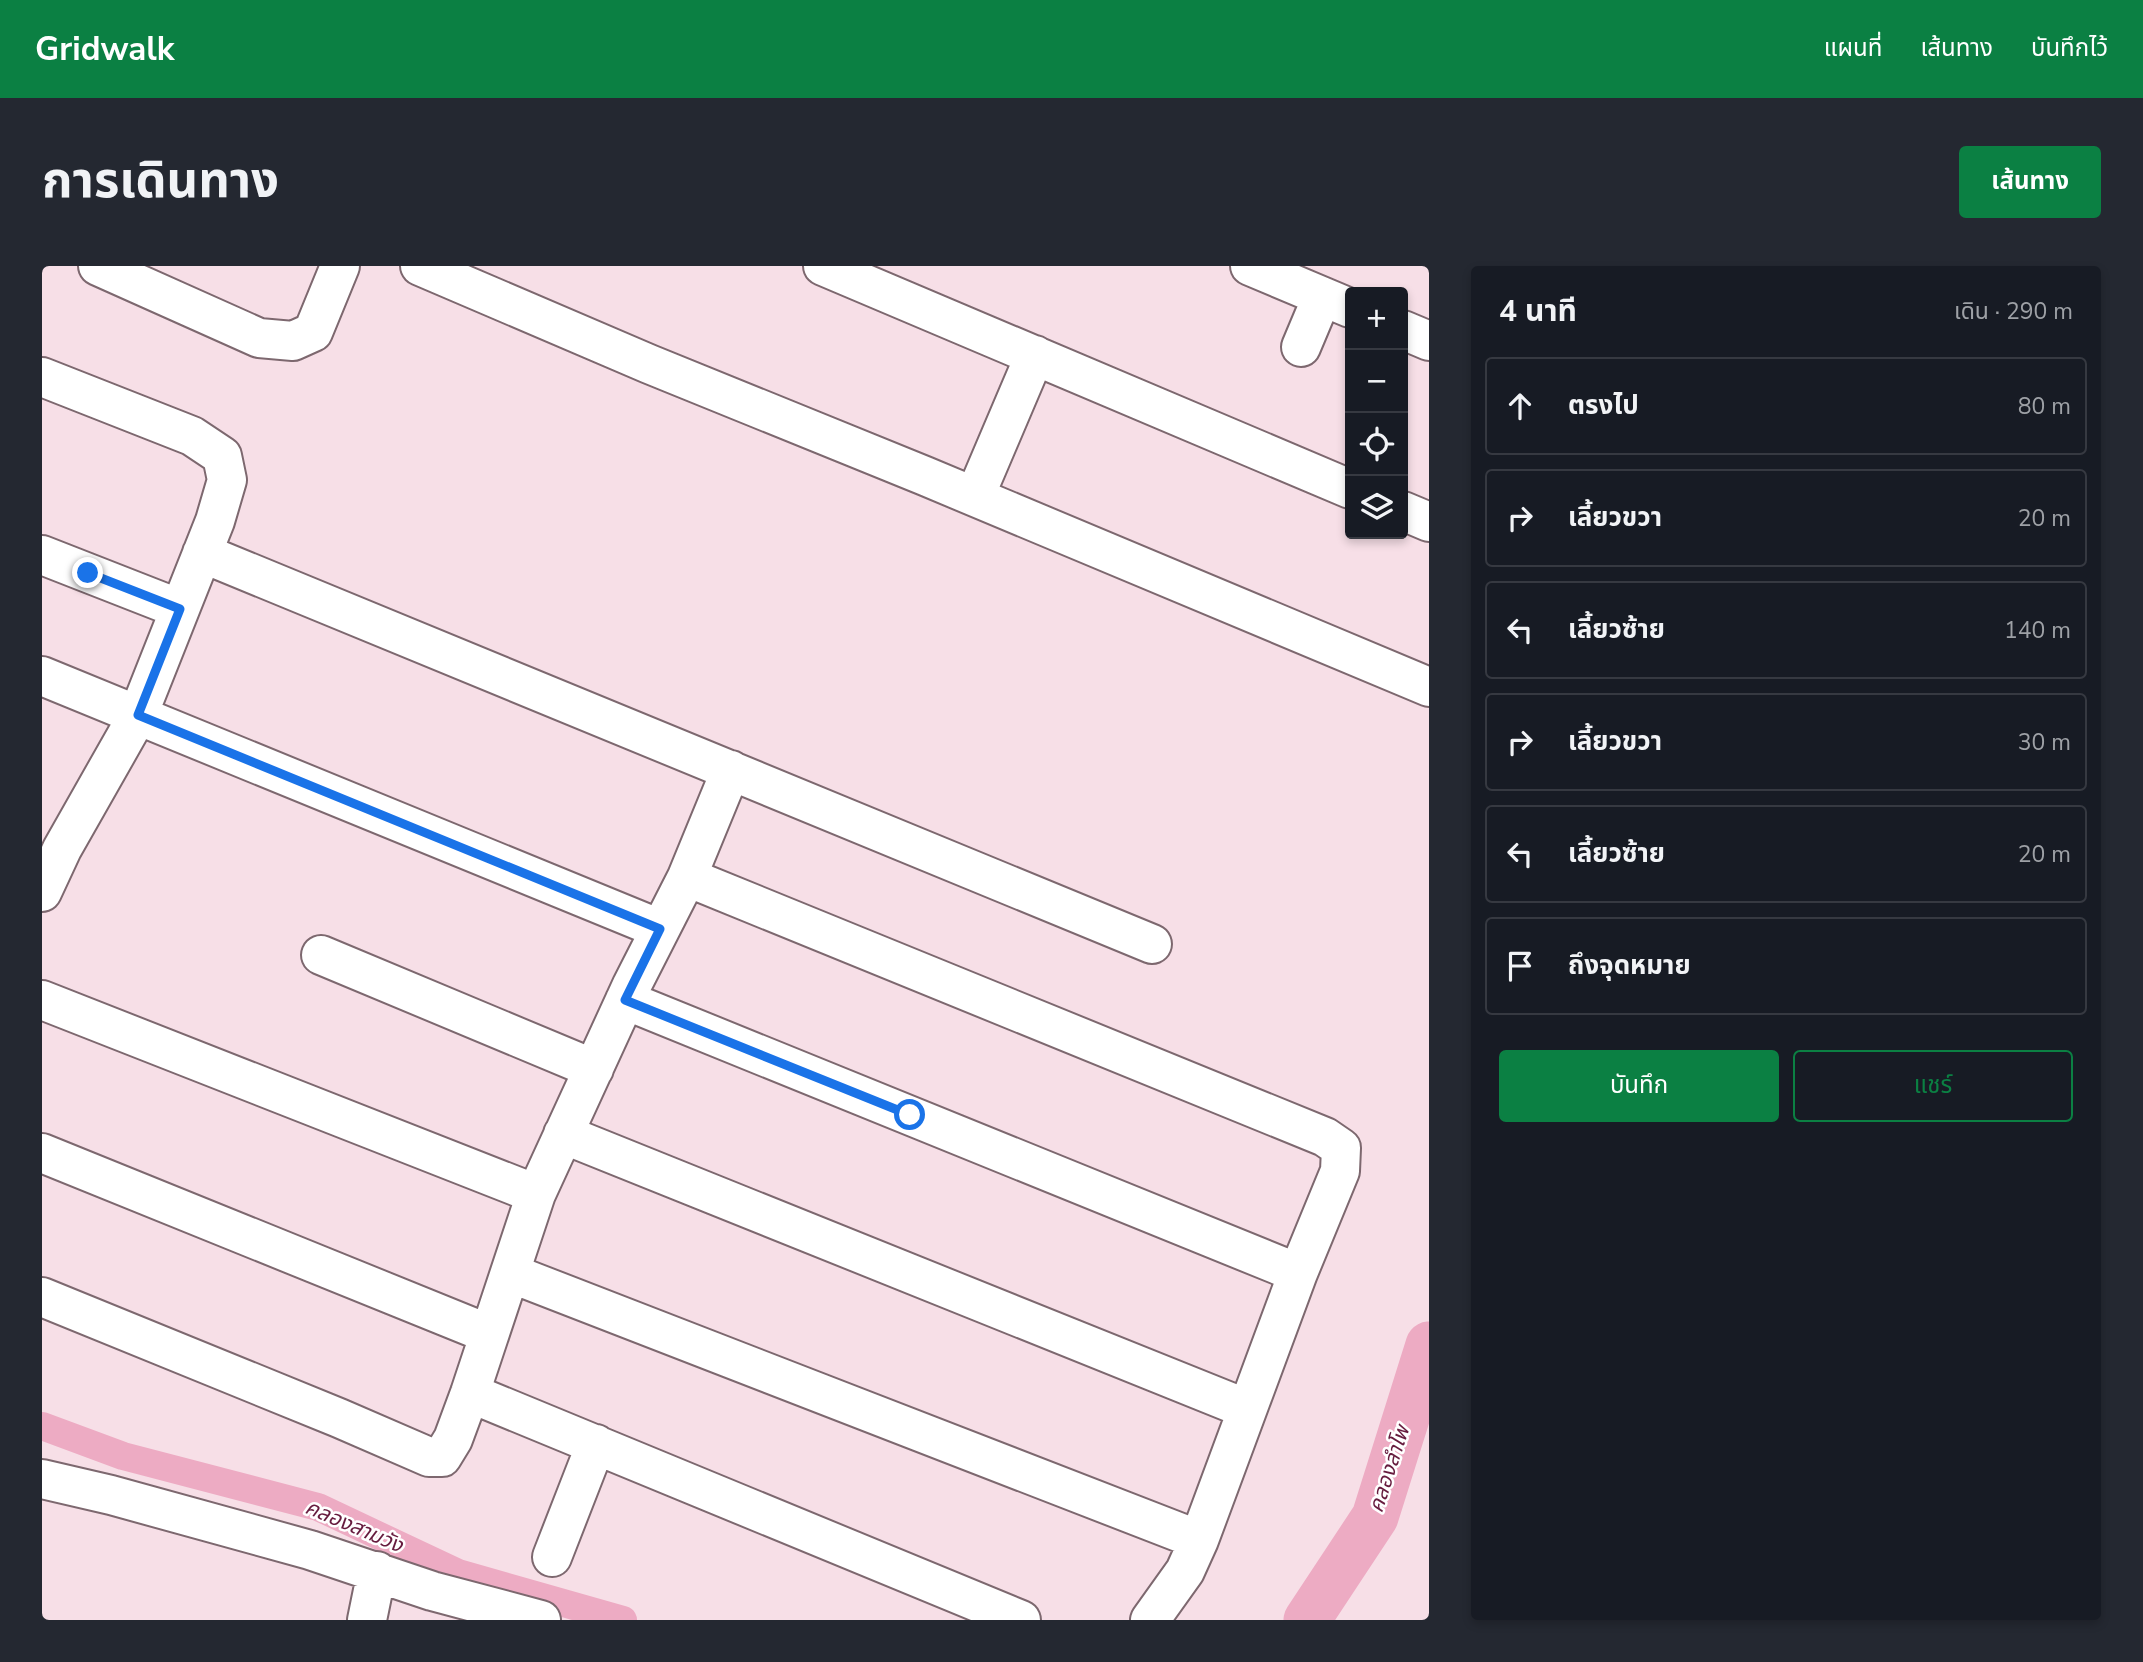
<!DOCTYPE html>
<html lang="th">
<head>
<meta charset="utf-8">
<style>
	:root { --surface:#171b24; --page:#242831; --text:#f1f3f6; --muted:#9ea1a6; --line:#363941; --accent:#0b8043 }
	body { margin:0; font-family:"Nunito Sans","Noto Sans Thai",sans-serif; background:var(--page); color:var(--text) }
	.controls { position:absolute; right:21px; top:21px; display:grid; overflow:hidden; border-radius:7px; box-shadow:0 4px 10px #0003 }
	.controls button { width:63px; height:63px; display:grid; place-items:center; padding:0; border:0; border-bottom:2px solid var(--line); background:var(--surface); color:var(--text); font:35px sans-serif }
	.stop { position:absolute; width:21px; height:21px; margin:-16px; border:5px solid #1a73e8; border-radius:50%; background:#fff }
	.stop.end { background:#1a73e8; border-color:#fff; box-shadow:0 2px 7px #0008 }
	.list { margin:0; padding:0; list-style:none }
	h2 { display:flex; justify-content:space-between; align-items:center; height:91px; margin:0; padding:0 28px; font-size:30px }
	h2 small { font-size:23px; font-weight:400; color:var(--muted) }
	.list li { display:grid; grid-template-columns:46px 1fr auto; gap:21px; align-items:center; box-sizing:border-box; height:98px; margin:0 14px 14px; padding:0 14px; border:2px solid var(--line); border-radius:7px }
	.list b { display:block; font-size:26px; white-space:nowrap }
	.list em { font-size:23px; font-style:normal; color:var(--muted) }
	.actions { display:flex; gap:14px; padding:21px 28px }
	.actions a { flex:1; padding:16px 0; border:2px solid var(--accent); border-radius:7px; text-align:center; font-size:24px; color:var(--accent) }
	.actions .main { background:var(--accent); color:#fff }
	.icon { flex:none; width:38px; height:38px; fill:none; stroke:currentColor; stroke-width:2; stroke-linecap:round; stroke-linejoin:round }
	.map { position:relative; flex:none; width:1387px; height:1354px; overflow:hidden; border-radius:7px }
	header { display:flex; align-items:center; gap:42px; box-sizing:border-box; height:98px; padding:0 35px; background:var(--accent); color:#fff }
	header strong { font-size:33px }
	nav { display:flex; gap:38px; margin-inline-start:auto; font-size:24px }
	.intro { display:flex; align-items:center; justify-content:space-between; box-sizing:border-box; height:168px; padding:0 42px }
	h1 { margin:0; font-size:49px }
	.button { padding:18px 32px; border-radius:7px; background:var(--accent); color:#fff; font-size:24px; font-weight:700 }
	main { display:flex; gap:42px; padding:0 42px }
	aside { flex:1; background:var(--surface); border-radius:7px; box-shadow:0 4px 10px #0003 }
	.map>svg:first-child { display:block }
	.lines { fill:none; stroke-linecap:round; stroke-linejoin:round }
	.canal { stroke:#edabc3; stroke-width:28 }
	.river { stroke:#edabc3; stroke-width:47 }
	.minor-casing { stroke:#7d686f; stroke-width:42 }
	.minor { stroke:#fff; stroke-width:38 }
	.route { stroke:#1a73e8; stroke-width:9 }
	.labels { text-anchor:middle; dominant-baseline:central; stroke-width:5; stroke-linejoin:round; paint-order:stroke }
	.water-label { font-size:21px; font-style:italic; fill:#661b3e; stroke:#fff }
</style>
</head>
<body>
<header>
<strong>Gridwalk</strong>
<nav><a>แผนที่</a><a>เส้นทาง</a><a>บันทึกไว้</a></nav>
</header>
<div class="intro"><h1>การเดินทาง</h1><a class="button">เส้นทาง</a></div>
<main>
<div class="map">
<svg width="1387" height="1354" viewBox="0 0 1387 1354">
	<rect width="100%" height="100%" fill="#f7dfe7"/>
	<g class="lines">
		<path class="canal" d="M0,1160L81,1190L276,1241L416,1307L581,1354"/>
		<path class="river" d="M1265,1354L1333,1251L1387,1079"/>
		<defs>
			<path id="minor" d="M56,0L217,72L251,75L271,66L298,0
				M378,0L607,98L883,210L1387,421
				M781,0L1308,223
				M1208,0L1308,42
				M1361,64L1387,75
				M1259,81L1280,31
				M0,111L150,170L180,190L185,214L173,255L96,449L20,583L0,626
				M933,230L993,89
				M1361,245L1387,256
				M160,287L1110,678
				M0,289L138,343
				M0,410L618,663
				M645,611L1283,871L1299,882L1298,905L1256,1007L1157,1274L1143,1305L1108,1354
				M279,689L552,803
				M0,734L494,928
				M583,734L1256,1007
				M521,868L1205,1143
				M0,887L447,1068
				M468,1007L1157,1274
				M0,1031L297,1152L387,1191H400L411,1173L428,1127L494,928L590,719L645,611L689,504
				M428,1127L979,1354
				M0,1213L69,1229L268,1284L390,1325L499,1354
				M510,1291L554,1178
				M325,1354L335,1305"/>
		</defs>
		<use href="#minor" class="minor-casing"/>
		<use href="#minor" class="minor"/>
	</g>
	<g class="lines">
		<path class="route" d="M46,307L138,343L96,449L618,663L583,734L868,849"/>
	</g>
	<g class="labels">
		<g class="water-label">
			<text transform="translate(1347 1203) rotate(-72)">คลองลำโพ</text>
			<text transform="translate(312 1260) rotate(23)">คลองสามวัง</text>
		</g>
	</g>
</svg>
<div class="controls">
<button>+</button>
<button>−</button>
<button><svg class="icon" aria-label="locate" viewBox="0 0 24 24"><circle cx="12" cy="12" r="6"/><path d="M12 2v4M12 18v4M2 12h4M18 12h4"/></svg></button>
<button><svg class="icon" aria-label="layers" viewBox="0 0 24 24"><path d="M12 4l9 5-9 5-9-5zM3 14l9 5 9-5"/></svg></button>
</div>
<div class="stop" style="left:868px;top:849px"></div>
<div class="stop end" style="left:46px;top:307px"></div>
</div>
<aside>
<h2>4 นาที<small>เดิน · 290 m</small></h2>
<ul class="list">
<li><svg class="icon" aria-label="ahead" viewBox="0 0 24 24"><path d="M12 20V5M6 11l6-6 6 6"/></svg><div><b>ตรงไป</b></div><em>80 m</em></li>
<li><svg class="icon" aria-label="right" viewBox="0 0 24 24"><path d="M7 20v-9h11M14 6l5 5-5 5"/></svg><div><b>เลี้ยวขวา</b></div><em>20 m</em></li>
<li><svg class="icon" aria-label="left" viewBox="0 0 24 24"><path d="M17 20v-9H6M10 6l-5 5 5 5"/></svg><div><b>เลี้ยวซ้าย</b></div><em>140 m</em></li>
<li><svg class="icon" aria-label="right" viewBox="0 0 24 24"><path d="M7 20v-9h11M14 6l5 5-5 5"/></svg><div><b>เลี้ยวขวา</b></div><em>30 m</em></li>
<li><svg class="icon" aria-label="left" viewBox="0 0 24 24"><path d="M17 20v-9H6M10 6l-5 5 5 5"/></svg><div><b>เลี้ยวซ้าย</b></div><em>20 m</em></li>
<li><svg class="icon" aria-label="arrive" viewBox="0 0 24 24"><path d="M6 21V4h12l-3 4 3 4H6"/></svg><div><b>ถึงจุดหมาย</b></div></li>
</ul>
<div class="actions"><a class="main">บันทึก</a><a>แชร์</a></div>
</aside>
</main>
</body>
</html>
